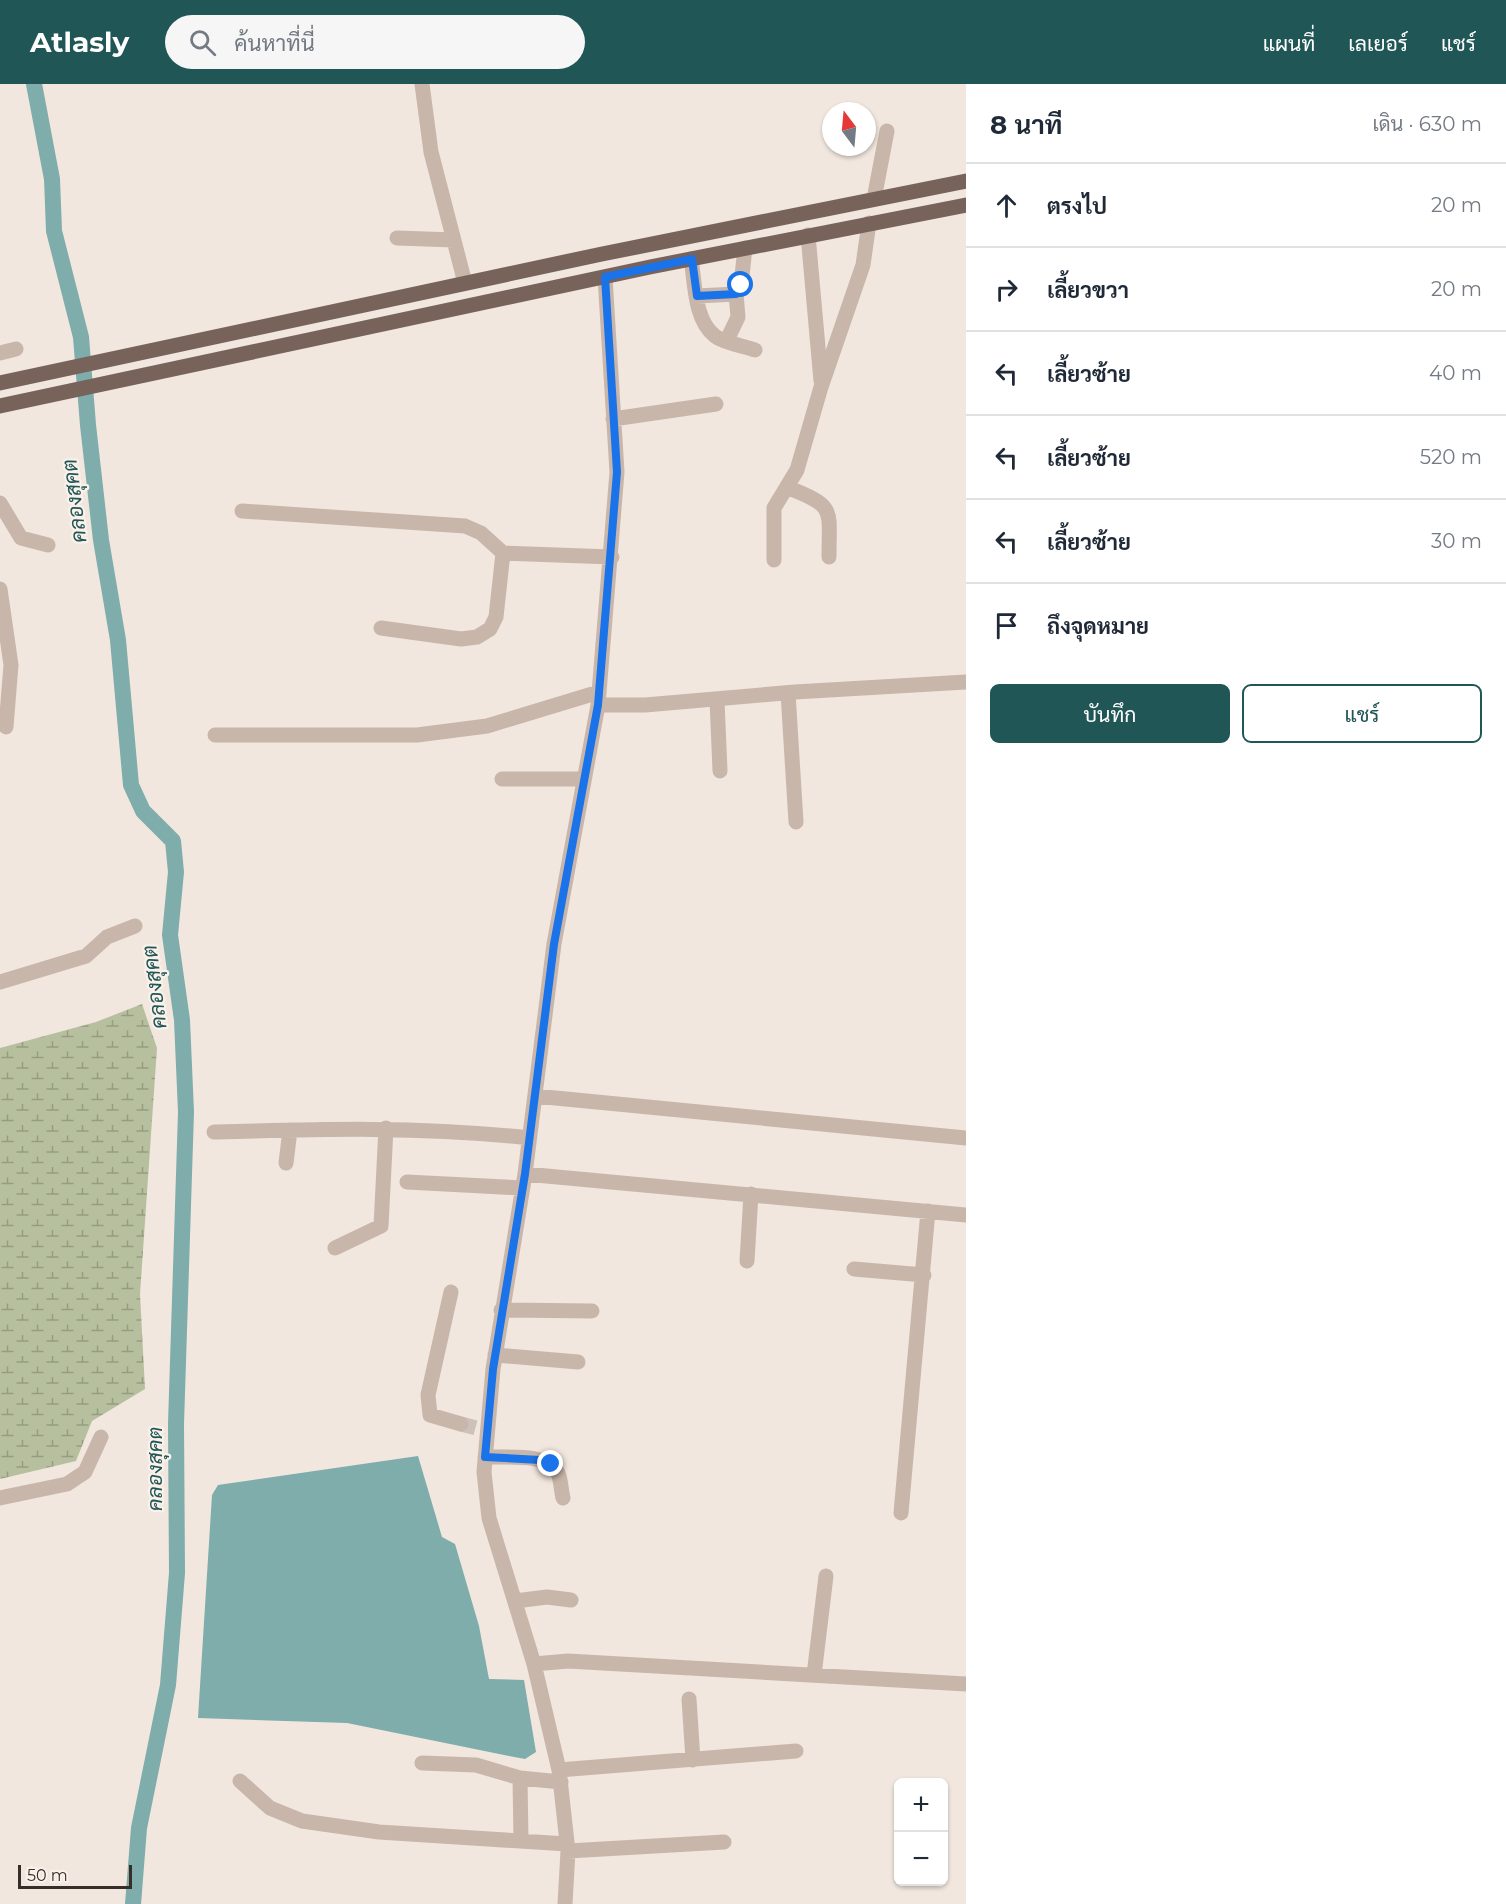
<!DOCTYPE html>
<html lang="th">
<head>
<meta charset="utf-8">
<style>
	:root { --surface:#fff; --page:#f6f6f7; --text:#1f2937; --muted:#747a83; --line:#e0e1e3; --accent:#215656 }
	body { margin:0; font-family:Montserrat,Sarabun,sans-serif; background:var(--page); color:var(--text) }
	.controls { position:absolute; right:18px; bottom:18px; display:grid; overflow:hidden; border-radius:9px; box-shadow:0 2px 4px #0004 }
	.controls button { width:54px; height:54px; display:grid; place-items:center; padding:0; border:0; border-bottom:2px solid var(--line); background:var(--surface); color:var(--text); font:30px sans-serif }
	.compass { position:absolute; left:822px; top:18px; width:54px; height:54px; border-radius:50%; background:var(--surface); box-shadow:0 2px 4px #0004; rotate:344deg }
	.scale { position:absolute; left:18px; bottom:15px; width:114px; box-sizing:border-box; padding-left:6px; border:3px solid #372d29; border-top:0; font-size:16px; line-height:21px; white-space:nowrap; color:#372d29; -webkit-text-stroke:4px #f9f1ea; paint-order:stroke }
	.stop { position:absolute; width:18px; height:18px; margin:-14px; border:4px solid #1a73e8; border-radius:50%; background:#fff }
	.stop.end { background:#1a73e8; border-color:#fff; box-shadow:0 2px 6px #0008 }
	.list { margin:0; padding:0; list-style:none }
	h2 { display:flex; justify-content:space-between; align-items:center; height:78px; margin:0; padding:0 24px; font-size:26px }
	h2 small { font-size:20px; font-weight:400; color:var(--muted) }
	.list li { display:grid; grid-template-columns:39px 1fr auto; gap:18px; align-items:center; box-sizing:border-box; height:84px; padding:0 24px; border-top:2px solid var(--line) }
	.list b { display:block; font-size:22px; white-space:nowrap }
	.list em { font-size:20px; font-style:normal; color:var(--muted) }
	.actions { display:flex; gap:12px; padding:18px 24px }
	.actions a { flex:1; padding:14px 0; border:2px solid var(--accent); border-radius:9px; text-align:center; font-size:21px; color:var(--accent) }
	.actions .main { background:var(--accent); color:#fff }
	.icon { flex:none; width:33px; height:33px; fill:none; stroke:currentColor; stroke-width:2; stroke-linecap:round; stroke-linejoin:round }
	.map { position:relative; flex:none; width:966px; height:1820px; overflow:hidden }
	header { display:flex; align-items:center; gap:36px; box-sizing:border-box; height:84px; padding:0 30px; background:var(--accent); color:#fff }
	header strong { font-size:28px }
	nav { display:flex; gap:33px; margin-inline-start:auto; font-size:21px }
	.search { width:420px; height:54px; background:var(--page); display:flex; align-items:center; gap:15px; box-sizing:border-box; padding:0 21px; border-radius:33px; color:var(--muted); font-size:22px }
	main { display:flex }
	aside { flex:1; background:var(--surface) }
	.map>svg:first-child { display:block }
	.wetland { fill:url(#wetland-marsh) }
	.water { fill:#7eadab }
	.lines { fill:none; stroke-linecap:round; stroke-linejoin:round }
	.canal { stroke:#7eadab; stroke-width:16 }
	.minor-tunnel { stroke:#ccc2ba; stroke-width:15; stroke-dasharray:15 8; stroke-linecap:butt }
	.minor { stroke:#c9b6aa; stroke-width:15 }
	.major { stroke:#78635b; stroke-width:15 }
	.route { stroke:#1a73e8; stroke-width:8 }
	.labels { text-anchor:middle; dominant-baseline:central; stroke-width:4.5; stroke-linejoin:round; paint-order:stroke }
	.water-label { font-size:21px; font-style:italic; fill:#215656; stroke:#f9f1ea }
</style>
</head>
<body>
<header>
<strong>Atlasly</strong>
<div class="search"><svg class="icon" aria-label="search" viewBox="0 0 24 24"><circle cx="10" cy="10" r="6"/><path d="M15 15l6 6"/></svg>ค้นหาที่นี่</div>
<nav><a>แผนที่</a><a>เลเยอร์</a><a>แชร์</a></nav>
</header>
<main>
<div class="map">
<svg width="966" height="1820" viewBox="0 0 966 1820">
	<defs>
		<pattern id="wetland-marsh" width="20" height="14" patternUnits="userSpaceOnUse" patternTransform="scale(1.5)"><rect width="20" height="14" fill="#b7c09e"/><path d="M1 5h8M5 5V1M11 12h8M15 12V8" fill="none" stroke="#969c81"/></pattern>
	</defs>
	<rect width="100%" height="100%" fill="#f1e7de"/>
	<path class="wetland" d="M142,920L157,964L140,1210L145,1305L92,1337L76,1377L0,1395V964L96,938Z"/>
	<path class="water" d="M418,1372L442,1453L455,1460L479,1542L489,1595L524,1596L536,1668L525,1675L509,1672L347,1639L198,1634L212,1411L218,1401Z"/>
	<g class="lines">
		<path class="canal" d="M34,0L52,95L54,147L81,253L88,341L101,456L118,556L131,701L143,727L173,757L176,788L170,851L182,936L186,1028L176,1340L177,1489L168,1601L139,1744L133,1820"/>
		<path class="minor-tunnel" d="M461,1340L476,1344"/>
		<path class="minor" d="M422,0L431,68L465,199
			M874,115L887,47
			M808,151L821,297
			M397,154L454,156
			M691,175C695,198 694,236 715,252C724,259 744,262 755,266
			M697,212L736,210L741,201L745,164
			M727,256L738,233L736,210
			M0,269L16,265
			M613,335L716,320
			M789,404C836,423 829,424 829,473
			M0,419L21,454L48,461
			M242,427L465,442L481,449L503,469L612,473
			M774,476V424L797,386L821,303L863,181L869,139
			M0,505L11,581L6,643
			M381,544L461,555L477,553L490,545L496,533L503,469
			M788,609L796,738
			M717,616L720,687
			M598,621H645L795,608L966,598
			M215,651H417L487,642L599,608
			M502,695H584
			M0,898L86,872L107,853L135,842
			M535,1012L966,1054
			M214,1048C320,1045 424,1042 529,1054
			M286,1079L290,1046
			M525,1090L966,1131
			M407,1098L522,1104
			M335,1164L381,1142L386,1044
			M747,1177L751,1110
			M854,1185L924,1191
			M451,1208L428,1311L430,1331L461,1340
			M501,1226L592,1227
			M495,1271L578,1278
			M485,1373C505,1374 548,1368 558,1389C561,1396 561,1406 563,1414
			M0,1414L67,1400L85,1388L101,1353
			M901,1429L928,1127
			M515,1517L547,1513L571,1516
			M534,1580L568,1577L966,1600
			M814,1591L826,1492
			M689,1615L693,1676
			M422,1679L476,1681L520,1694
			M559,1686L796,1667
			M240,1697L270,1724L302,1737L379,1748L567,1760
			M521,1757L520,1694L561,1698
			M568,1767L724,1758
			M565,1820L568,1767L559,1686L534,1580L489,1434L484,1388L493,1285L525,1090L554,860L598,621L617,388L605,193"/>
		<path class="major" d="M0,299L602,170L966,97
			M0,322L650,183L966,121"/>
	</g>
	<g class="lines">
		<path class="route" d="M551,1380L540,1376L485,1373L493,1285L525,1090L554,860L598,621L617,388L605,193L692,175L697,212L736,210L741,201"/>
	</g>
	<g class="labels">
		<g class="water-label">
			<text transform="translate(74 417) rotate(-97)">คลองสุคต</text>
			<text transform="translate(154 903) rotate(-97)">คลองสุคต</text>
			<text transform="translate(154 1385) rotate(-90)">คลองสุคต</text>
		</g>
	</g>
</svg>
<div class="controls">
<button>+</button>
<button>−</button>
</div>
<svg class="compass" viewBox="-18 -18 36 36"><path d="M0-13l5 13h-10z" fill="#e53935"/><path d="M0 13l5-13h-10z" fill="#747a83"/></svg>
<div class="scale">50 m</div>
<div class="stop" style="left:741px;top:201px"></div>
<div class="stop end" style="left:551px;top:1380px"></div>
</div>
<aside>
<h2>8 นาที<small>เดิน · 630 m</small></h2>
<ul class="list">
<li><svg class="icon" aria-label="ahead" viewBox="0 0 24 24"><path d="M12 20V5M6 11l6-6 6 6"/></svg><div><b>ตรงไป</b></div><em>20 m</em></li>
<li><svg class="icon" aria-label="right" viewBox="0 0 24 24"><path d="M7 20v-9h11M14 6l5 5-5 5"/></svg><div><b>เลี้ยวขวา</b></div><em>20 m</em></li>
<li><svg class="icon" aria-label="left" viewBox="0 0 24 24"><path d="M17 20v-9H6M10 6l-5 5 5 5"/></svg><div><b>เลี้ยวซ้าย</b></div><em>40 m</em></li>
<li><svg class="icon" aria-label="left" viewBox="0 0 24 24"><path d="M17 20v-9H6M10 6l-5 5 5 5"/></svg><div><b>เลี้ยวซ้าย</b></div><em>520 m</em></li>
<li><svg class="icon" aria-label="left" viewBox="0 0 24 24"><path d="M17 20v-9H6M10 6l-5 5 5 5"/></svg><div><b>เลี้ยวซ้าย</b></div><em>30 m</em></li>
<li><svg class="icon" aria-label="arrive" viewBox="0 0 24 24"><path d="M6 21V4h12l-3 4 3 4H6"/></svg><div><b>ถึงจุดหมาย</b></div></li>
</ul>
<div class="actions"><a class="main">บันทึก</a><a>แชร์</a></div>
</aside>
</main>
</body>
</html>
